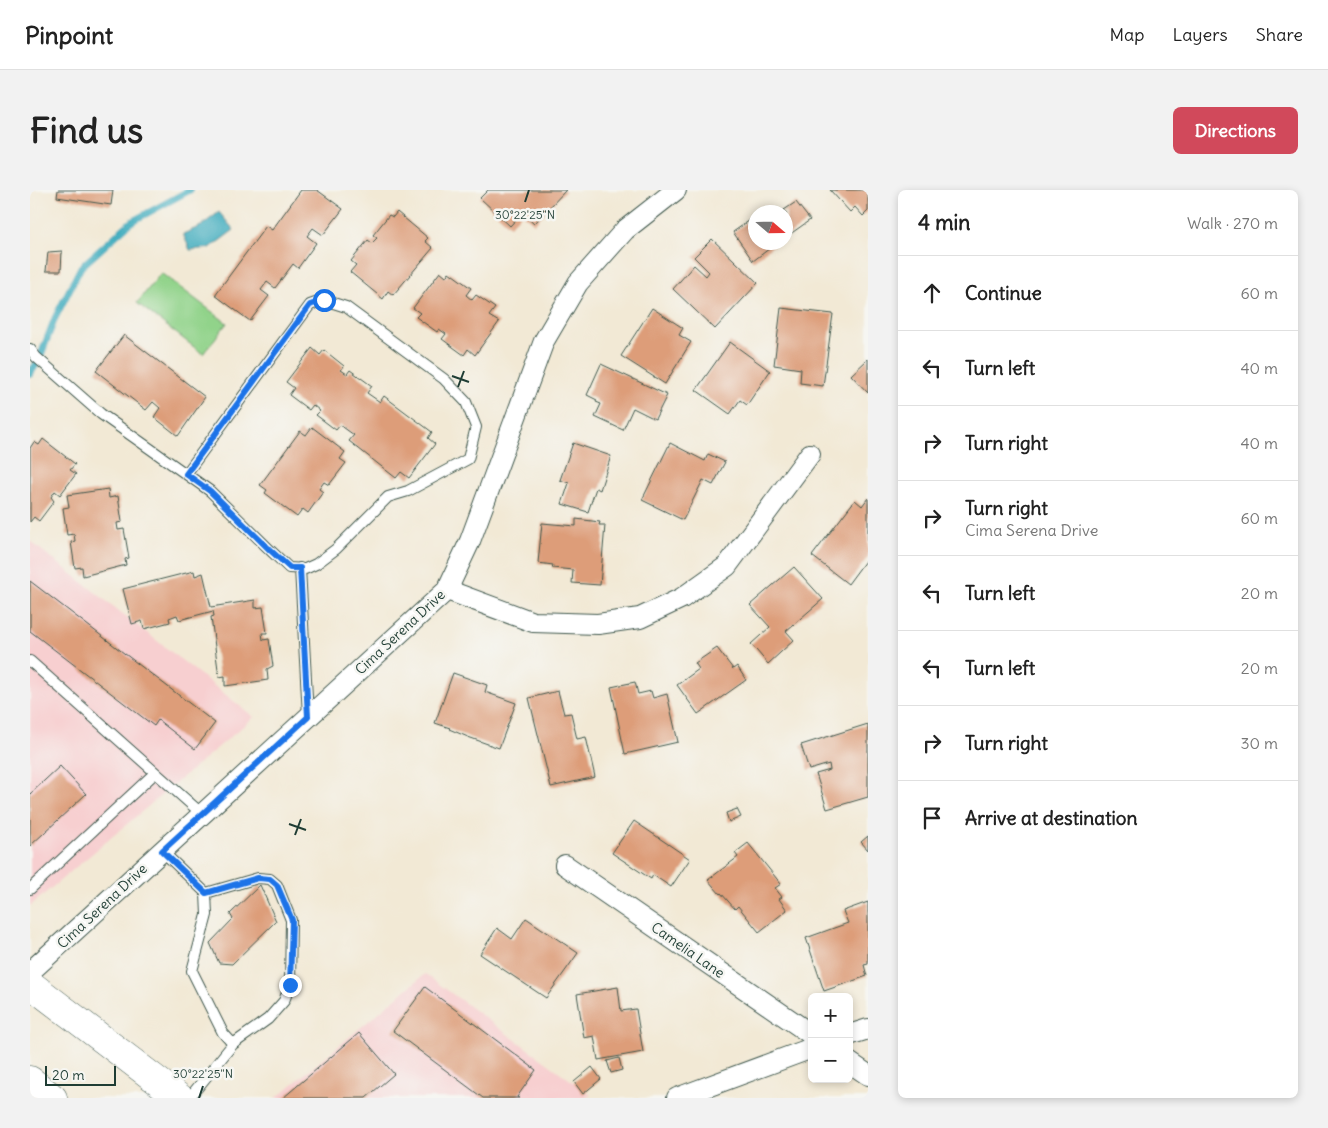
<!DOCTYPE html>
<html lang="en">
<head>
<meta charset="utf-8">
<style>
	:root { --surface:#fff; --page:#f2f2f2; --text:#222; --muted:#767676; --line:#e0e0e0; --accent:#d1495b }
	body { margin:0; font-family:Delius,sans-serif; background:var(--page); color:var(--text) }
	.controls { position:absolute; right:15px; bottom:15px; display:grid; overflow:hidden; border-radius:8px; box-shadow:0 2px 8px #0003 }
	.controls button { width:45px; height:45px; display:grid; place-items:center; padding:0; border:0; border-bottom:1px solid var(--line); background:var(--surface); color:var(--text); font:25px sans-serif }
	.compass { position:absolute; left:718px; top:15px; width:45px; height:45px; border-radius:50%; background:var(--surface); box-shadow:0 2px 8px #0003; rotate:110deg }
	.scale { position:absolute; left:15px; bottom:12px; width:71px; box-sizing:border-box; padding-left:5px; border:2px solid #1f3d34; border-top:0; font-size:14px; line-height:18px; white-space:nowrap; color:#1f3d34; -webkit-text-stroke:4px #f6f6f2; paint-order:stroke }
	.stop { position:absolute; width:15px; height:15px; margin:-11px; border:4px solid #1a73e8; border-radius:50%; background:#fff }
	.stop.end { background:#1a73e8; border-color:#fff; box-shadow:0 1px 5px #0008 }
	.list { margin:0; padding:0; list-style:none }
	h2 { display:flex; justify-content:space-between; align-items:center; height:65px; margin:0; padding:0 20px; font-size:21px }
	h2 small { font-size:16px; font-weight:400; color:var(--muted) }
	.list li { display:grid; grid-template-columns:32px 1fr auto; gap:15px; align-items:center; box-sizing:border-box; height:75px; padding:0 20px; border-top:1px solid var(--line) }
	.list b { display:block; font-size:19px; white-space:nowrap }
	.list p { margin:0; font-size:16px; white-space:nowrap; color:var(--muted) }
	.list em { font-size:16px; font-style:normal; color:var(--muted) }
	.icon { flex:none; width:28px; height:28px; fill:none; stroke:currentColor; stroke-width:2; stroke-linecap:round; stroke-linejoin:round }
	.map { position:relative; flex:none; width:838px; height:908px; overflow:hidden; border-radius:8px }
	header { display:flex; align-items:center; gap:30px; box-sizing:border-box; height:70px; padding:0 25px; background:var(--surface); border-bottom:1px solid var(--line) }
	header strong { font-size:24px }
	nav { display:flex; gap:28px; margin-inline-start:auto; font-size:18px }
	.intro { display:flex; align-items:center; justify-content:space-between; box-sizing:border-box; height:120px; padding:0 30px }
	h1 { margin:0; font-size:35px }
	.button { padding:12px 22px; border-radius:8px; background:var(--accent); color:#fff; font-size:18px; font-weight:700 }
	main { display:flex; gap:30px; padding:0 30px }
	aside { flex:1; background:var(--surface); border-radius:8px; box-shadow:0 2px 8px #0003 }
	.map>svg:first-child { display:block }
	.built { fill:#f7cfd0 }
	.green { fill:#91d38a; stroke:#58885f }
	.water { fill:#3eabbd; stroke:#2e7478 }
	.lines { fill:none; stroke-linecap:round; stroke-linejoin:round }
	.stream { stroke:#3eabbd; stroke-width:7 }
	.building { fill:#dd9d79 }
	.service-casing { stroke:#3f574c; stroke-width:12 }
	.minor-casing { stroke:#3f574c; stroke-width:22 }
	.secondary-casing { stroke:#3f574c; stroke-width:29 }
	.motorway-casing { stroke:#3f574c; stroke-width:29 }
	.service { stroke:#fff; stroke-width:10 }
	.minor { stroke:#fff; stroke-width:20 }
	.secondary { stroke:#fff; stroke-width:28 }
	.motorway { stroke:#fff; stroke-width:28 }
	.route { stroke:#1a73e8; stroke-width:6 }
	.ticks { fill:none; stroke:#1f3d34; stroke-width:2 }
	.labels { text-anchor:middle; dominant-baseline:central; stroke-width:5; stroke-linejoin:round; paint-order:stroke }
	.street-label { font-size:14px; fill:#1f3d34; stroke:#f6f6f2 }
	.ticks-label { font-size:12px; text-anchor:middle; fill:#1f3d34; stroke:#f6f6f2; stroke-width:5; stroke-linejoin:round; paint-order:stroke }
</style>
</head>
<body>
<header>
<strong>Pinpoint</strong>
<nav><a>Map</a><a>Layers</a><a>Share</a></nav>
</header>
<div class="intro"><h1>Find us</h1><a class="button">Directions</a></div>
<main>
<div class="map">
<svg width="838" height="908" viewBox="0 0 838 908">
	<rect width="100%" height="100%" fill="#f6f6f2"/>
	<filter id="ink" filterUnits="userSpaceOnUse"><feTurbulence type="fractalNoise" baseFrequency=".02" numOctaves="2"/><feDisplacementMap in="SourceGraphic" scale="10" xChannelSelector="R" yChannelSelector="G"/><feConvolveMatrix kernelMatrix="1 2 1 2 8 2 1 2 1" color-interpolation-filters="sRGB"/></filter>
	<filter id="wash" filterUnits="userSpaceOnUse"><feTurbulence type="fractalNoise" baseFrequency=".0096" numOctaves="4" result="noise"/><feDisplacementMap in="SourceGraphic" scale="20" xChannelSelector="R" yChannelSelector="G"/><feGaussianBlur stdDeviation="1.12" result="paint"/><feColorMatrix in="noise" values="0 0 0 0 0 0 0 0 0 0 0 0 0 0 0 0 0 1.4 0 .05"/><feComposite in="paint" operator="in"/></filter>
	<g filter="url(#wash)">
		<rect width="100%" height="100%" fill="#f2e9d5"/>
		<path class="built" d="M0,351L224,527L0,716Z
			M395,784L561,905L554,908H246Z"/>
		<path class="green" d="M131,83L197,133L173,164L107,113Z"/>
		<path class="water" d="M189,22L204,40L180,58L160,60L153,44L171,36Z"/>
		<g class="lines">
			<path class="stream" d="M0,184L9,170L25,128L51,77L101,32L160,0"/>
		</g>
		<g id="blocks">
			<path class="building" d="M28,0H83L81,15L27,7Z
				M271,0H287L313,19L293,45L283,38L277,46L286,53L268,78L263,74L245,98L237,92L231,100L239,106L220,131L185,105L236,36L242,40Z
				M458,0H536L504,34L492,23L480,36L450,8Z
				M800,0H838V21L833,26L825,17L820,22Z
				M766,12L780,30L756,47V22H751Z
				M367,22L398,48L395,51L403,58L363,105L358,101L353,109L320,82L326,75L321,71L338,50L342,53L347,48L343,45L359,25L363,27Z
				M726,26V52H748L723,71L703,42Z
				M682,49L728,93L685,139L643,99L664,75L676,86L679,82L664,67Z
				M32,61L31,81H16L18,62Z
				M410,82L416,87L419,82L441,98L436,105L442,110L446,105L465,118L459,126L469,132L445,165L438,159L434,165L412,149L416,144L409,139L407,142L386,127L390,123L383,118Z
				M622,118L653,138L649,145L661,152L635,194L591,166Z
				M751,118L803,124L793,196L770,193L771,179L744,175Z
				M94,145L175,207L148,246L124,227L130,218L123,212L116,220L66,181Z
				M700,152L740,181L717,215L710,210L700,224L666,200Z
				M282,158L290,165L294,160L314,176L311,180L317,184L320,180L342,196L337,203L350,212L354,206L402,242L398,248L405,254L379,288L371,282L366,288L319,251L324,245L310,235L306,240L286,225L290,221L283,215L279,220L259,205L264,198L256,192Z
				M838,169V203L821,185Z
				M571,174L637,205L625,229L603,218L593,240L565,227L571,214L566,212L567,210L557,205Z
				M282,237L315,262L310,269L316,273L299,295L294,292L289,299L293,302L278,323L273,319L267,327L235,303L237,300L230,295L270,241L276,245Z
				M13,249L45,274L40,280L46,284L30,305L25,301L21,307L24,311L9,331L4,327L0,332V258L4,252L9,255Z
				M543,253L581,266L570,300L566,298L558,322L532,314L539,293L530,290Z
				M640,253L675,271L678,264L695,272L683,295L673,290L653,330L612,310Z
				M78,299L79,308L88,306L92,332L87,333L88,340L94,339L99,368L95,369L96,375L53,386L52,377L45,378L41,352L45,351L44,344L37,345L33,318L39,317L37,305Z
				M838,308V367L818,394L782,366L825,310L832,316Z
				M546,329L570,332L569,335H575L570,395L542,393L543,380L522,378L523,375L508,373L512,333L546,336Z
				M764,377L793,409L756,441L764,450L738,474L721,454L740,437L720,415Z
				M164,381L165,386L173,383L181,417L225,410V418L233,417L237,443H232L233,450L239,449L243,476L237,479L238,490L195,496V486L189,487L181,427L184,426L183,421L149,430L147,425L139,428L140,432L114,439L112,431L102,434L93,399Z
				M0,391L185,533L165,559L128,530L124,536L0,441Z
				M687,458L703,479L707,476L716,490L668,524L647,495L669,479L665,473Z
				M423,483L457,495L455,502L486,513L469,558L438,547L419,539L420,538L405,533Z
				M605,492L608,504L621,501L623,508L637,504L648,552L595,564L581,497Z
				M528,501L534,524L541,523L547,549L556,547L565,587L521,597L499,508Z
				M838,534V607L797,619L786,584L800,580L799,574L779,580L771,555Z
				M30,576L56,604L0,656V604Z
				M707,619L711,627L699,632L696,623Z
				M604,631L660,669L641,697L623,685L621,689L582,663Z
				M838,646V660L831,652Z
				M718,653L751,694L745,698L752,707L749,709L757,720L729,742L708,716L705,719L691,703L690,704L678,690L708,667L705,663Z
				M230,695L246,731L202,774L189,773L180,753L203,729L200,724Z
				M838,712V774L834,775L837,786L794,801L776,748L818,733L813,721Z
				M496,728L548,763L516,808L450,764L467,738L482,749Z
				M395,797L506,880L487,907L489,908H453L363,841Z
				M588,797L591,821L606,819L613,862L568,870L564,846L554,848L547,804Z
				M329,843L364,884L336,908H253Z
				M589,868L592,880L581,883L577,871Z
				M562,877L571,889L553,904L544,892Z"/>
		</g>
	</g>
	<g filter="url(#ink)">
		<use href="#blocks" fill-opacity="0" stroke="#3f574c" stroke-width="1"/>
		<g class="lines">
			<defs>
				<path id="service" d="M0,159L6,167L71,224L180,301L240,360L259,378L275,379L286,374L306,359L358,307L378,301L438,269L446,237L436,212L414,189L316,117L294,110L280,115L156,284
					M270,378L278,526
					M0,471L172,624
					M132,661L176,703
					M0,699L125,583
					M159,908L203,854L238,829L254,811L260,795L261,730L247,695L240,689L228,688L176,703L177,725L162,781L193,843L203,854"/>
				<path id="minor" d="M417,400L503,432L568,434L610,428L652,408L697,376L780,264
					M535,675L782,845
					M0,782L417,400L440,351L514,151L548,93L595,40L646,0
					M819,845L838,839
					M819,872L838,885
					M647,908L782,858"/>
				<path id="secondary" d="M0,794L150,908"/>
				<path id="motorway" d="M0,890L23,908"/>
			</defs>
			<use href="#service" class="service-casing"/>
			<use href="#minor" class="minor-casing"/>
			<use href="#secondary" class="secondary-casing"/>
			<use href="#motorway" class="motorway-casing"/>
			<use href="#service" class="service"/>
			<use href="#minor" class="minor"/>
			<use href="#secondary" class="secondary"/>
			<use href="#motorway" class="motorway"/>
		</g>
	</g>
	<g class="lines" filter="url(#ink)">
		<path class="route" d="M260,795L262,730L247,695L240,689L228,688L176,703L132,661L278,527L270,378H260L240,360L180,301L156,284L280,115L294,110"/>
	</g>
	<path class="ticks" d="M495,12L499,0M422,186L439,192M428,197L434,181M259,634L276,640M265,645L271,629M169,908L173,896"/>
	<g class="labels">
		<g class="street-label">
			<text transform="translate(370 442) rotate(-43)">Cima Serena Drive</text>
			<text transform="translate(72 716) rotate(-43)">Cima Serena Drive</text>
			<text transform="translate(658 760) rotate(35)">Camelia Lane</text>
		</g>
	</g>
	<g class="ticks-label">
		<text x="495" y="29">30°22'25"N</text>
		<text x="173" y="888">30°22'25"N</text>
	</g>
</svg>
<div class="controls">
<button>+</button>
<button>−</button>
</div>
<svg class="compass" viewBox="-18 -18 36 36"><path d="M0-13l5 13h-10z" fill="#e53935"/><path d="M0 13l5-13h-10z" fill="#767676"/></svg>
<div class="scale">20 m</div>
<div class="stop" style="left:294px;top:110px"></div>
<div class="stop end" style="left:260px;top:795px"></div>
</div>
<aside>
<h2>4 min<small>Walk · 270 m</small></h2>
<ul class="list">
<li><svg class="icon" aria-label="ahead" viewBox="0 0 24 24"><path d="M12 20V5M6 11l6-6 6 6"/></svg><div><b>Continue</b></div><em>60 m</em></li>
<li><svg class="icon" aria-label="left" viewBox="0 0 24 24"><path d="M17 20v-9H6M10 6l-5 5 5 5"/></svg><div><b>Turn left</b></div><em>40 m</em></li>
<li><svg class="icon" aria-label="right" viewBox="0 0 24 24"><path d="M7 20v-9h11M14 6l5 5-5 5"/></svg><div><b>Turn right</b></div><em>40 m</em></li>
<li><svg class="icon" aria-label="right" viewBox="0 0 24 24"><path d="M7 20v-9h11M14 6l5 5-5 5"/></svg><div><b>Turn right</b><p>Cima Serena Drive</p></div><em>60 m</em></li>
<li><svg class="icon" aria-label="left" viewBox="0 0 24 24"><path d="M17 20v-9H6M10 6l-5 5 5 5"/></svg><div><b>Turn left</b></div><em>20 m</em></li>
<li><svg class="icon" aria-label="left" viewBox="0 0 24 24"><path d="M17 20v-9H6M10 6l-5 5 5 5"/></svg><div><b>Turn left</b></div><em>20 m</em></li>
<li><svg class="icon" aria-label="right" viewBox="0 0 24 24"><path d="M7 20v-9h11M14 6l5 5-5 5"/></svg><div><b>Turn right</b></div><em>30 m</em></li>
<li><svg class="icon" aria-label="arrive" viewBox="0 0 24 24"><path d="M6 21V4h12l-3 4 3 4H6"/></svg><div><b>Arrive at destination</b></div></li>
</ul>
</aside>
</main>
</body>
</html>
